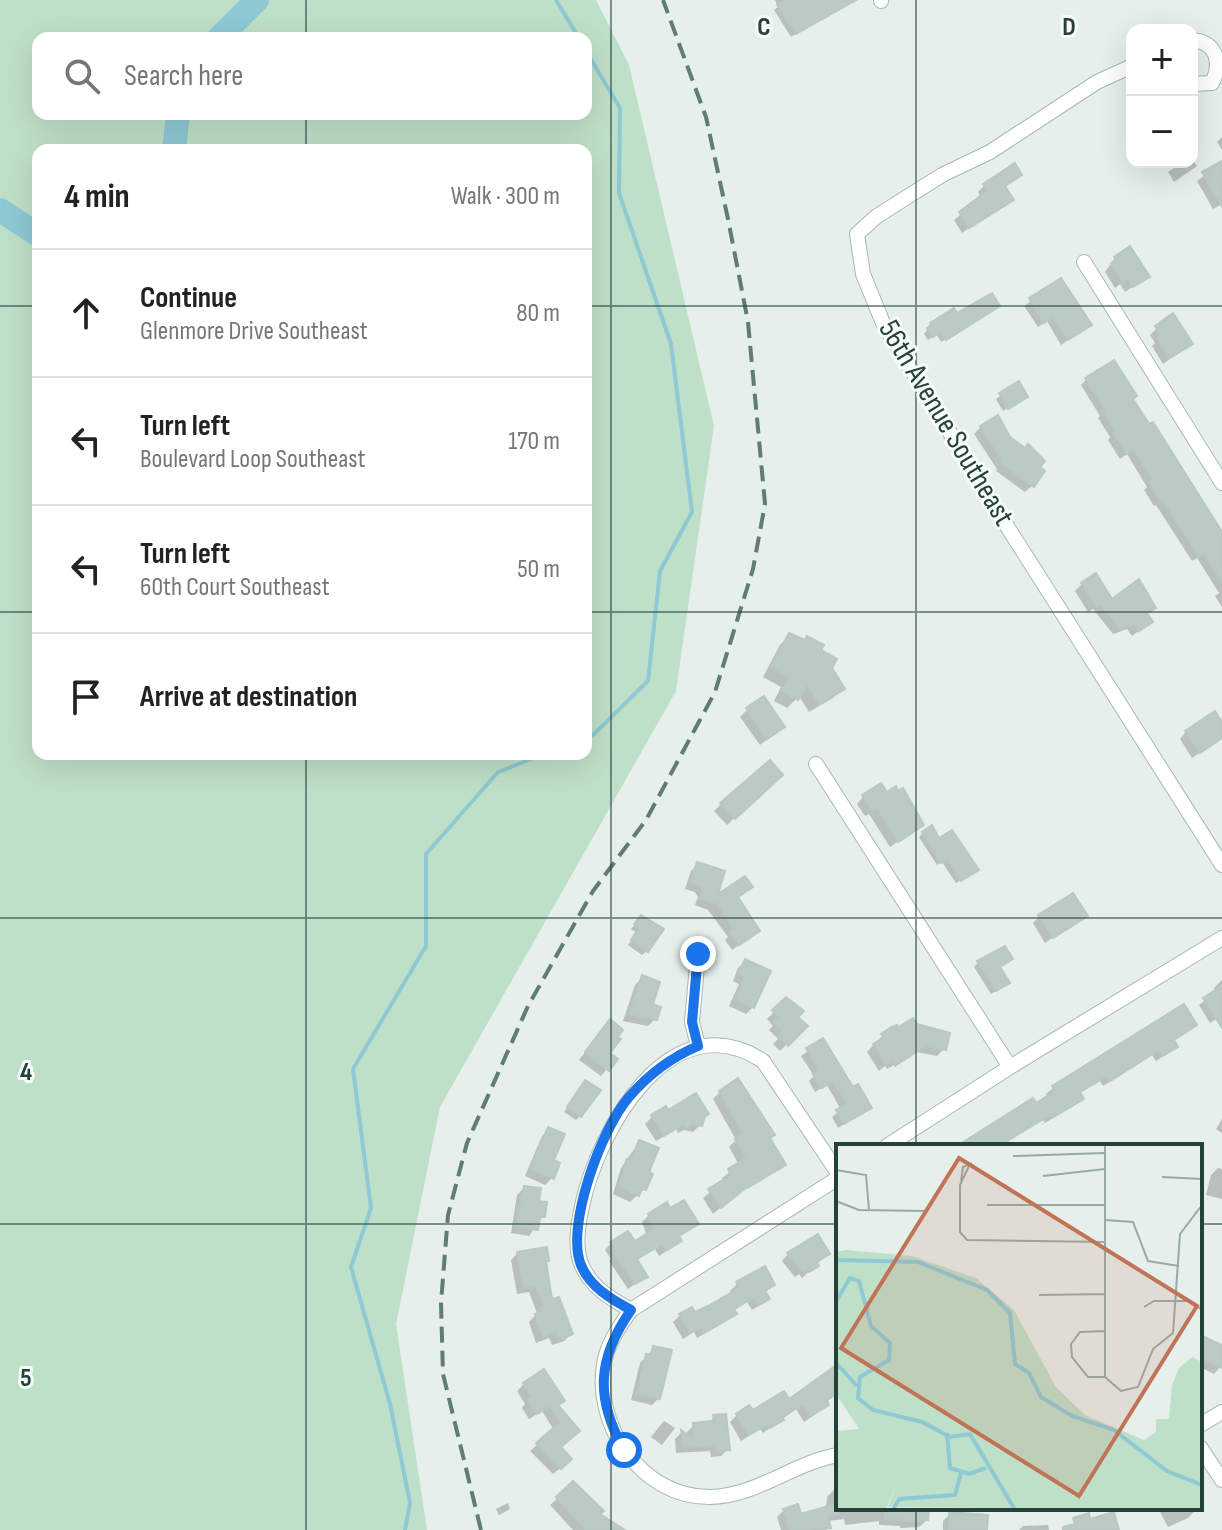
<!DOCTYPE html>
<html lang="en">
<head>
<meta charset="utf-8">
<style>
	:root { --surface:#fff; --page:#f2f2f2; --text:#222; --muted:#767676; --line:#e0e0e0 }
	body { margin:0; font-family:"Sofia Sans Condensed",sans-serif; background:var(--page); color:var(--text) }
	.controls { position:absolute; right:24px; top:24px; display:grid; overflow:hidden; border-radius:16px; box-shadow:0 8px 32px #0002 }
	.controls button { width:72px; height:72px; display:grid; place-items:center; padding:0; border:0; border-bottom:2px solid var(--line); background:var(--surface); color:var(--text); font:40px sans-serif }
	.stop { position:absolute; width:24px; height:24px; margin:-18px; border:6px solid #1a73e8; border-radius:50%; background:#fff }
	.stop.end { background:#1a73e8; border-color:#fff; box-shadow:0 2px 8px #0008 }
	.list { margin:0; padding:0; list-style:none }
	h2 { display:flex; justify-content:space-between; align-items:center; height:104px; margin:0; padding:0 32px; font-size:34px }
	h2 small { font-size:26px; font-weight:400; color:var(--muted) }
	.list li { display:grid; grid-template-columns:52px 1fr auto; gap:24px; align-items:center; box-sizing:border-box; height:128px; padding:0 32px; border-top:2px solid var(--line) }
	.list b { display:block; font-size:30px; white-space:nowrap }
	.list p { margin:0; font-size:26px; white-space:nowrap; color:var(--muted) }
	.list em { font-size:26px; font-style:normal; color:var(--muted) }
	.icon { flex:none; width:44px; height:44px; fill:none; stroke:currentColor; stroke-width:2; stroke-linecap:round; stroke-linejoin:round }
	.map { position:relative; flex:none; width:1222px; height:1530px; overflow:hidden }
	.search { position:absolute; background:var(--surface); box-shadow:0 8px 32px #0002; left:32px; top:32px; width:560px; height:88px; display:flex; align-items:center; gap:20px; box-sizing:border-box; padding:0 28px; border-radius:16px; color:var(--muted); font-size:30px }
	.panel { position:absolute; background:var(--surface); box-shadow:0 8px 32px #0002; left:32px; top:144px; width:560px; height:616px; border-radius:16px }
	.map>svg:first-child { display:block }
	.green { fill:#bfe0c8; fill-rule:evenodd }
	.shadow { fill:#0003 }
	.lines { fill:none; stroke-linecap:round; stroke-linejoin:round }
	.stream { stroke:#8ec9d4; stroke-width:4 }
	.river { stroke:#8ec9d4; stroke-width:24 }
	.building { fill:#bbcac4; stroke:#b8c9c2; stroke-width:2 }
	.minor-casing { stroke:#a8b8b2; stroke-width:16 }
	.minor { stroke:#fff; stroke-width:14 }
	.rail { stroke:#5f7d75; stroke-width:4; stroke-dasharray:16 8; stroke-linecap:butt }
	.route { stroke:#1a73e8; stroke-width:10 }
	.grid { fill:none; stroke:#24423a; stroke-width:2; stroke-opacity:0.55 }
	.labels { text-anchor:middle; dominant-baseline:central; stroke-width:6; stroke-linejoin:round; paint-order:stroke }
	.street-label { font-size:30px; fill:#24423a; stroke:#f7fbf9 }
	.inset-river { fill:none; stroke:#8ec9d4; stroke-width:4 }
	.inset-road { fill:none; stroke:#98aaa4; stroke-width:2 }
	.view { fill:#c07456; fill-opacity:0.15; stroke:#c07456; stroke-width:4 }
	.inset-edge { fill:none; stroke:#24423a; stroke-width:4 }
	.grid-label { font-size:26px; text-anchor:middle; font-weight:bold; fill:#24423a; stroke:#f7fbf9; stroke-width:6; stroke-linejoin:round; paint-order:stroke }
</style>
</head>
<body>
<div class="map">
<svg width="1222" height="1530" viewBox="0 0 1222 1530">
	<rect width="100%" height="100%" fill="#e6efeb"/>
	<path class="green" d="M0,0H596L629,65L714,426L676,691L440,1107L396,1324L427,1530H0ZM38,38H586V114H38ZM38,150H586V754H38Z"/>
	<path class="shadow" d="M775,0H843L846,4L791,37L774,10L778,7Z
		M1222,137V150L1217,142Z
		M1192,158L1197,166L1174,182L1168,172L1182,162H1192Z
		M1222,163V204L1213,209L1197,181Z
		M1014,166L1020,175L1003,187L1011,200L962,233L954,220L981,198L978,192L984,186Z
		M1115,258L1147,277L1125,292L1120,284L1115,288L1105,272Z
		M1060,281L1090,325L1061,345L1047,321L1038,327L1024,306Z
		M993,310L941,342L937,335L928,340L924,334L931,325L957,315Z
		M1157,328L1190,344L1163,364L1152,346L1155,343L1150,335Z
		M1087,379L1131,399L1222,537V607L1215,596L1219,593L1197,558L1192,561L1156,505L1154,506L1144,490L1147,487L1127,454L1120,459L1108,440L1110,437L1098,418L1100,416L1081,385Z
		M1018,384L1021,400L1003,411L996,399Z
		M981,427L1032,486L1025,492L996,471L997,469L974,434Z
		M1082,584L1112,602L1154,607L1146,615L1150,622L1132,636L1127,629L1113,634L1093,609L1088,612L1075,591Z
		M790,635L818,650L843,688L833,698L809,712L799,696L787,708L774,701L781,687L763,677L780,645Z
		M747,710L783,727L760,745L740,717Z
		M1222,725V738L1192,758L1180,739L1186,732Z
		M780,774L727,825L714,811L721,804Z
		M898,794L921,825L890,847L869,814L865,816L857,804L863,797Z
		M923,833L939,840L972,873L956,883L942,862L937,865L919,837Z
		M698,864L714,899L750,887L737,899L758,931L732,950L725,940L728,937L708,910L695,905L698,897L695,892L685,889L691,871Z
		M1040,916H1085L1045,943L1033,923Z
		M641,917L647,951L642,955L628,945L637,933L631,929Z
		M745,961L753,1007L746,1014L729,1006L739,984L733,981L738,968Z
		M978,963L998,968L1003,987L991,994L974,967Z
		M642,978L655,1019L648,1026L623,1021L635,985Z
		M1222,980V1015L1210,1023L1199,1005L1216,992L1214,988Z
		M786,1000L795,1017L805,1026L780,1051L773,1044L778,1039L769,1030L773,1026L767,1019Z
		M1194,1025L1172,1041L1175,1046L1168,1053L1156,1061L1152,1055L1103,1086L1100,1081L1078,1094L1081,1099L1074,1105L1045,1123L1043,1120L1000,1146H962L1048,1097L1046,1094L1053,1088Z
		M603,1029L608,1053L607,1069L601,1076L579,1060Z
		M883,1035L944,1049L937,1056L917,1052L895,1067L894,1065L887,1069L885,1066L879,1071L867,1052Z
		M823,1040L853,1090L870,1107L838,1128L832,1117L841,1110L827,1085L815,1092L809,1081L814,1076L801,1056Z
		M582,1087L580,1116L576,1120L564,1112Z
		M720,1092L768,1139L783,1164L733,1197L713,1214L703,1198L724,1181L722,1178L739,1165L729,1147L736,1140L713,1099Z
		M667,1112L703,1117L700,1125L693,1132L684,1130L678,1133L676,1129L656,1141L645,1124L652,1117Z
		M1222,1119V1133L1216,1129Z
		M549,1129L552,1178L545,1185L525,1176L542,1136Z
		M639,1142L646,1173L644,1189L630,1202L613,1194L621,1168Z
		M1218,1168L1222,1169V1199L1206,1195L1211,1175Z
		M524,1188L537,1202L543,1216L529,1236L511,1233L517,1195Z
		M670,1211L697,1224L678,1238L680,1241L673,1247L659,1256L655,1249L636,1260L645,1276L628,1289L609,1261L611,1259L605,1250L611,1243L634,1244L647,1236L642,1222L649,1215Z
		M518,1253L544,1263L550,1302L571,1334L564,1341L552,1345L549,1338L536,1343L529,1322L537,1313L529,1292L517,1294L511,1260Z
		M828,1253L802,1278L799,1274L795,1277L782,1261L788,1254Z
		M764,1268L773,1284L764,1293L767,1298L760,1305L752,1310L747,1302L733,1311L735,1314L728,1320L697,1338L694,1332L683,1339L673,1322L680,1315L694,1314L732,1295L730,1291L737,1284Z
		M1200,1340L1222,1349V1365L1214,1374L1200,1367Z
		M654,1348L659,1398L652,1405L631,1400L640,1363Z
		M838,1370V1392L825,1401L827,1404L820,1411L804,1422L796,1409L763,1433L760,1429L741,1441L730,1422L737,1415L788,1402Z
		M524,1384L562,1401L557,1407L577,1430L559,1447L563,1466L553,1474L530,1451L554,1430L542,1411L529,1419L522,1408L525,1404L517,1391Z
		M714,1417L728,1449L721,1456L711,1457L710,1451L676,1453L675,1439L681,1433L687,1437V1432L694,1425L708,1424Z
		M664,1421L675,1428L662,1445L651,1437Z
		M573,1484L597,1515L621,1530H573L550,1505Z
		M834,1490H838V1508H927V1520L919,1527L900,1528V1526L879,1525V1521L845,1525L844,1519L827,1521L829,1527L826,1530H781L777,1517L784,1510L800,1517L826,1509L827,1497Z
		M508,1503L510,1509L499,1515L496,1509Z
		M1158,1508H1193L1195,1511L1188,1518L1168,1527Z
		M950,1514L985,1530H943V1521Z
		M1048,1525L1049,1530H1019L1023,1526Z"/>
	<g class="lines">
		<path class="stream" d="M556,0L579,38
			M586,51L620,108L619,193L671,344L692,512L660,571L648,681L593,735L586,737
			M405,1530L410,1503L390,1404L351,1267L371,1208L353,1069L426,946V854L498,772L544,754"/>
		<path class="river" d="M219,38L257,0
			M174,150L178,114
			M0,210L38,235"/>
	</g>
	<path class="building" d="M785,0H856L796,34L777,5Z
		M1222,161V206L1202,172Z
		M1015,163L1022,175L1005,186L1014,200L969,228L959,212L987,191L983,184Z
		M1130,246L1150,277L1133,287L1128,279L1123,282L1111,263L1116,260L1114,257Z
		M1061,278L1092,325L1068,340L1053,317L1044,323L1029,298Z
		M992,293L1000,306L946,340L941,332L933,337L927,328L931,325L930,323L954,308L957,313Z
		M1173,313L1193,344L1170,358L1157,338L1161,335L1155,326Z
		M1114,360L1137,396L1133,399L1149,424L1153,422L1222,532V582L1204,553L1199,557L1163,500L1161,501L1149,482L1153,480L1134,450L1127,454L1113,432L1115,430L1103,410L1105,409L1085,378Z
		M1019,381L1028,397L1008,409L999,393Z
		M998,415L1010,437L1025,448L1028,444L1045,461L1040,467L1045,471L1034,487L1001,463L1003,461L980,426Z
		M1096,573L1112,599L1139,579L1156,608L1147,613L1153,622L1139,631L1135,623L1120,629L1100,604L1096,607L1081,583Z
		M789,633L805,640L807,636L824,645L821,650L837,659L832,668L845,689L820,704L807,685L798,700L782,691L790,677L771,667Z
		M764,696L785,727L767,739L746,708Z
		M1215,711L1222,722V738L1200,753L1185,731Z
		M770,760L783,775L735,819L720,803Z
		M881,783L887,792L896,786L898,791L903,788L924,825L898,842L877,808L872,811L862,795Z
		M932,825L939,838L952,830L979,870L961,881L947,859L941,863L922,832Z
		M697,862L725,871L718,894L745,876L753,887L738,897L760,931L739,945L730,932L734,929L718,904L700,899L703,889L702,886L690,882Z
		M1073,893L1088,916L1053,938L1038,915Z
		M641,915L664,929L648,952L631,940L639,928L634,924Z
		M1005,946L1013,959L1000,967L1010,983L996,991L977,961Z
		M745,959L771,971L754,1008L735,999L745,977L738,974Z
		M642,975L660,982L653,1004L661,1007L657,1020L629,1014Z
		M1222,986V1028L1203,998Z
		M786,997L804,1011L798,1017L808,1026L788,1046L778,1036L783,1031L774,1022L779,1017L772,1010Z
		M1184,1004L1197,1025L1174,1040L1178,1047L1163,1056L1159,1050L1110,1081L1107,1076L1080,1092L1084,1099L1052,1118L1050,1115L999,1146H957L1033,1098L1036,1103L1055,1091L1052,1086Z
		M913,1018L917,1024L950,1033L946,1050L926,1046L902,1061L901,1060L895,1064L893,1061L887,1065L873,1044L884,1037L881,1034L892,1027L897,1025L899,1027Z
		M610,1019L623,1030L618,1037L621,1039L610,1053L618,1059L609,1071L585,1052Z
		M823,1038L853,1087L858,1084L872,1108L844,1124L836,1110L847,1104L833,1081L822,1088L813,1074L819,1070L806,1048Z
		M738,1078L775,1135L770,1138L786,1165L742,1191L721,1208L708,1189L731,1175L728,1169L746,1158L735,1139L743,1134L719,1091Z
		M585,1080L601,1090L581,1117L567,1107Z
		M696,1093L709,1114L705,1116L702,1126L692,1124L686,1128L684,1124L664,1136L651,1115L666,1106L668,1110Z
		M548,1127L565,1134L554,1160L560,1163L554,1179L530,1169Z
		M639,1140L659,1148L649,1172L653,1174L646,1190L642,1189L639,1196L619,1187L627,1159L631,1160Z
		M524,1186L541,1188L539,1201L547,1202L545,1217H540L538,1230L516,1226Z
		M684,1200L699,1224L679,1236L682,1241L667,1250L662,1244L637,1259L648,1277L635,1284L614,1253L616,1252L610,1242L628,1231L635,1241L654,1229L648,1214L667,1202L670,1208Z
		M818,1234L830,1254L817,1262L819,1266L809,1272L807,1269L803,1271L787,1253Z
		M547,1247L549,1261H546L552,1299L559,1297L573,1334L559,1340L556,1332L543,1337L535,1314L541,1311L540,1308L544,1306L536,1286L524,1288L517,1252Z
		M765,1266L775,1285L765,1291L770,1299L759,1305L754,1297L734,1309L737,1314L704,1333L701,1327L690,1333L679,1314L692,1307L695,1312L708,1306L739,1288L736,1282Z
		M1200,1335L1222,1345V1368L1200,1358Z
		M653,1346L672,1350L660,1399L637,1394L646,1354L651,1355Z
		M838,1364V1393L827,1400L829,1405L811,1416L803,1404L782,1417L784,1420L770,1428L768,1424L749,1435L736,1414L749,1405L753,1410L784,1391L789,1399Z
		M544,1369L565,1401L558,1405L580,1431L561,1447L572,1459L561,1469L536,1443L560,1422L550,1406L537,1414L528,1399L532,1397L523,1383Z
		M726,1414L730,1450L717,1451L716,1445L683,1447L681,1430L694,1440L693,1423L714,1421L713,1415Z
		M573,1481L604,1511L600,1514L625,1530H586L556,1497Z
		M838,1503V1514L828,1516L831,1528L790,1530L783,1509L798,1504L801,1514Z
		M885,1508H929L928,1520L906,1522V1520L885,1519Z
		M949,1512L988,1515L987,1530H949Z
		M1114,1512L1119,1530H1063V1527L1075,1524L1073,1518L1089,1513L1090,1519Z"/>
	<g class="lines">
		<defs>
			<path id="minor" d="M881,0V1
				M1192,40C1217,42 1222,63 1212,83L1192,84
				M1132,66L1097,82L990,152L942,175L877,216L857,234L863,274L883,323L1005,523L1222,865
				M1084,262L1222,483
				M816,764L1010,1067
				M698,954L692,1022L698,1046
				M887,1146L1010,1067L1222,938
				M838,1178L631,1310C621,1324 609,1341 605,1359C591,1423 641,1498 710,1497C757,1496 793,1463 838,1455
				M631,1310C611,1299 592,1288 582,1266C574,1249 578,1224 582,1206C598,1131 670,1000 763,1061L838,1173
				M1200,1425L1222,1412
				M1200,1447L1222,1480"/>
		</defs>
		<use href="#minor" class="minor-casing"/>
		<use href="#minor" class="minor"/>
		<path class="rail" d="M481,1530L443,1374L441,1303L448,1215L467,1143L528,1006L593,891L646,820L715,692L753,569L765,504L748,322L728,219L706,117L663,0"/>
	</g>
	<g class="lines">
		<path class="route" d="M624,1450C595,1398 597,1359 631,1310C611,1299 590,1287 581,1265C565,1226 602,1128 629,1097C648,1075 672,1057 698,1046L692,1022L698,954"/>
	</g>
	<path class="grid" d="M306,0V38M611,0V1530M916,0V1146M306,114V150M0,306H38M586,306H1222M0,612H38M586,612H1222M306,754V1530M0,918H1222M0,1224H838M1200,1224H1222M916,1508V1530"/>
	<g class="labels">
		<g class="street-label">
			<text transform="translate(946 423) rotate(59)">56th Avenue Southeast</text>
		</g>
	</g>
	<g transform="translate(836 1144)">
		<rect width="366" height="366" fill="#e6efeb"/>
		<path d="M10,106L76,112L140,134L178,166L220,243L249,271L308,296L320,288V275H333L336,241L343,224L356,213L366,218V366L52,363L61,338L50,366H0V287L23,285L0,250V108Z" fill="#bfe0c8"/>
		<path class="inset-river" d="M0,116L82,118L151,146L174,169L179,220L193,229L205,253L236,272L278,286L331,327L366,341M0,157L14,134L23,137L35,182L54,199L53,216L24,233L22,254L37,266L86,278L114,293L134,290L179,366M0,219L21,242M111,289L114,324L133,330L150,324M57,366L63,355L119,351L125,329"/>
		<path class="inset-road" d="M269,0V233M177,12L268,9M0,26L30,31L33,66M207,32L269,25M326,33L366,35M125,37L127,23L134,20L124,41V88L131,96L269,98M0,57L23,66L91,67M151,61H269M270,76L297,78L312,117L343,122M203,151L269,150M308,163L318,157H354L366,166M269,187L244,188L235,200L236,213L252,233H269M269,233L285,247L302,243L317,205L337,189L344,90L366,61"/>
		<path class="view" d="M123,14L361,162L243,352L5,204Z"/>
		<rect width="366" height="366" class="inset-edge"/>
	</g>
	<g class="grid-label">
		<text x="764" y="35">C</text>
		<text x="1069" y="35">D</text>
		<text x="26" y="1080">4</text>
		<text x="26" y="1386">5</text>
	</g>
</svg>
<div class="controls">
<button>+</button>
<button>−</button>
</div>
<div class="stop" style="left:624px;top:1450px"></div>
<div class="stop end" style="left:698px;top:954px"></div>
<div class="search"><svg class="icon" aria-label="search" viewBox="0 0 24 24"><circle cx="10" cy="10" r="6"/><path d="M15 15l6 6"/></svg>Search here</div>
<section class="panel">
<h2>4 min<small>Walk · 300 m</small></h2>
<ul class="list">
<li><svg class="icon" aria-label="ahead" viewBox="0 0 24 24"><path d="M12 20V5M6 11l6-6 6 6"/></svg><div><b>Continue</b><p>Glenmore Drive Southeast</p></div><em>80 m</em></li>
<li><svg class="icon" aria-label="left" viewBox="0 0 24 24"><path d="M17 20v-9H6M10 6l-5 5 5 5"/></svg><div><b>Turn left</b><p>Boulevard Loop Southeast</p></div><em>170 m</em></li>
<li><svg class="icon" aria-label="left" viewBox="0 0 24 24"><path d="M17 20v-9H6M10 6l-5 5 5 5"/></svg><div><b>Turn left</b><p>60th Court Southeast</p></div><em>50 m</em></li>
<li><svg class="icon" aria-label="arrive" viewBox="0 0 24 24"><path d="M6 21V4h12l-3 4 3 4H6"/></svg><div><b>Arrive at destination</b></div></li>
</ul>
</section>
</div>
</body>
</html>
